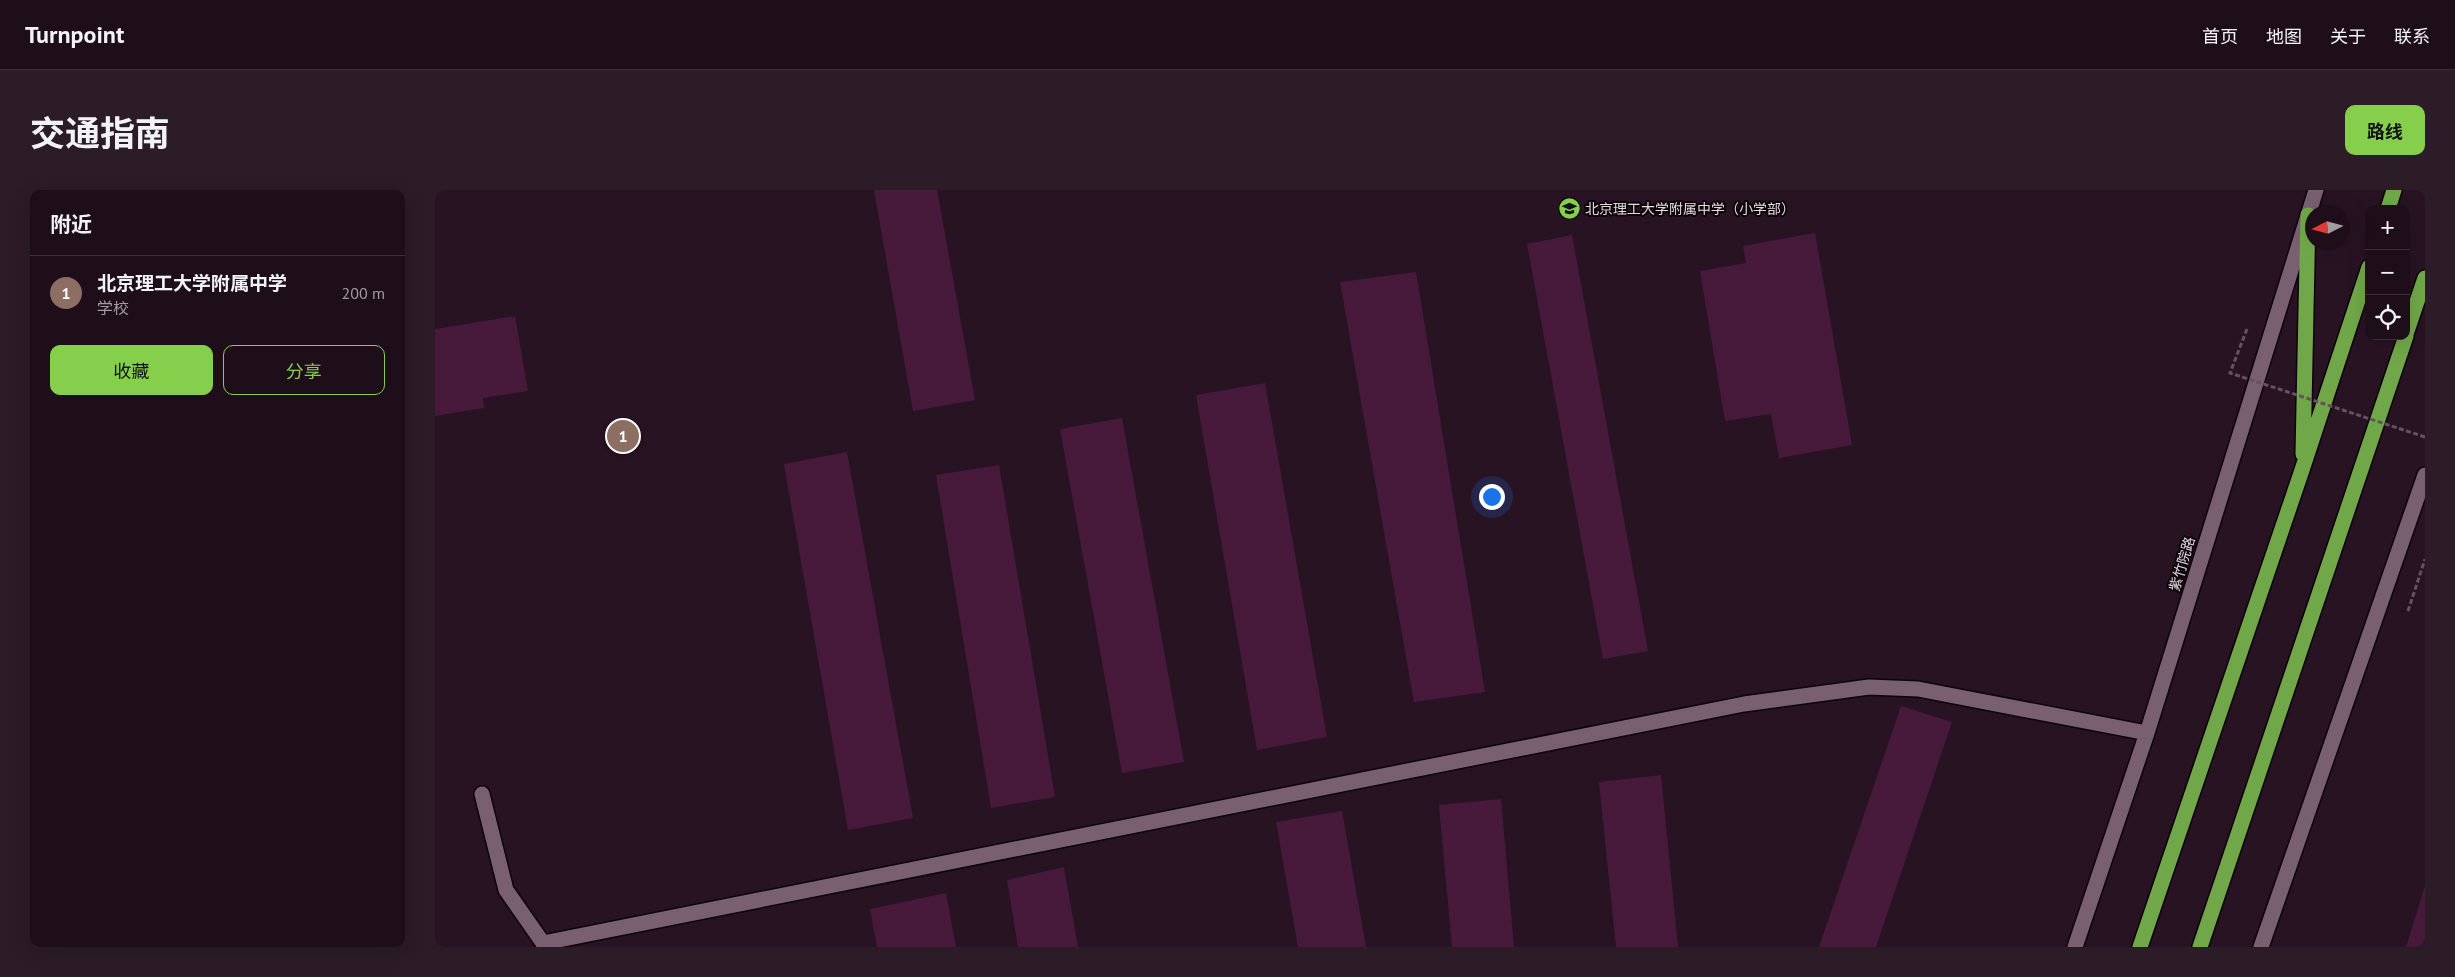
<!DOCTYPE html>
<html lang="zh">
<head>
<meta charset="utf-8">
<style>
	:root { --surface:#1e0e1a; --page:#2b1c27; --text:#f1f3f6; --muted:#a19ca2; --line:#3c2e39; --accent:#85cf4d }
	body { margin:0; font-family:"PT Sans","Noto Sans SC",sans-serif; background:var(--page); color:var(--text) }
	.controls { position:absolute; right:15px; top:15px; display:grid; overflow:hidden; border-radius:10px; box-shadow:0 5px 20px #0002 }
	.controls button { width:45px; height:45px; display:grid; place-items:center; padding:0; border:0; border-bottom:1px solid var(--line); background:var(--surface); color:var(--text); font:25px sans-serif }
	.compass { position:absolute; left:1870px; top:15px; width:45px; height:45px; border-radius:50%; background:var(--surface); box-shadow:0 5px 20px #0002; rotate:264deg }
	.you { position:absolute; left:1056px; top:306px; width:18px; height:18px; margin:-12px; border:4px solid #fff; border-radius:50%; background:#1a73e8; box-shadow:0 0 0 8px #1a73e833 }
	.badge { display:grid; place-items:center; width:32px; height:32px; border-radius:50%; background:var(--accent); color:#fff; font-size:16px; font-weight:700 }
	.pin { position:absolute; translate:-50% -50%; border:2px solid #fff; box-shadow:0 1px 5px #0006 }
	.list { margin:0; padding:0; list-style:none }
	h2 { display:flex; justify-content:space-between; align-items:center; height:65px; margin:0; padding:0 20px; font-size:21px }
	h2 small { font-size:16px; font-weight:400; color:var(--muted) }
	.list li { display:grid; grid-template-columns:32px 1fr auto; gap:15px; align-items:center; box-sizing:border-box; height:75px; padding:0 20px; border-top:1px solid var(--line) }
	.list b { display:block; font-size:19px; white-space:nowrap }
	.list p { margin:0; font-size:16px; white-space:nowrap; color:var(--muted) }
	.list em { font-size:16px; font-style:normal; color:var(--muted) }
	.actions { display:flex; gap:10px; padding:15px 20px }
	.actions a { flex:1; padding:11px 0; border:1px solid var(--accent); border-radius:10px; text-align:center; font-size:18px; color:var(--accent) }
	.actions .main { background:var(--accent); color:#111 }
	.icon { flex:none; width:28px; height:28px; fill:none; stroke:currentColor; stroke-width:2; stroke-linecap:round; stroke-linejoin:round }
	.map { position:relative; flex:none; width:1990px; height:757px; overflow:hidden; border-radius:10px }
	header { display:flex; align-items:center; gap:30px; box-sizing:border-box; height:70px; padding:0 25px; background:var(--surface); border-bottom:1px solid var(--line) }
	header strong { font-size:24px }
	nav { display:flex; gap:28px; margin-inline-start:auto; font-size:18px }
	.intro { display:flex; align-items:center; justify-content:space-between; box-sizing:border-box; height:120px; padding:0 30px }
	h1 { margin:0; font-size:35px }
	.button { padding:12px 22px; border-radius:10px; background:var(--accent); color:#111; font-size:18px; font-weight:700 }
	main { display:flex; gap:30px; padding:0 30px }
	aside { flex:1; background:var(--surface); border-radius:10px; box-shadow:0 5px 20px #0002 }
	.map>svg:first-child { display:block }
	.building { fill:#471a3c }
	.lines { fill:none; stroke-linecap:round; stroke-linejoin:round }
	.minor-casing { stroke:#0f020b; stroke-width:18 }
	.highway-casing { stroke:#0f020b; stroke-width:18 }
	.path { stroke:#65525f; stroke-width:3; stroke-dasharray:5 2.5; stroke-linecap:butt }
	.minor { stroke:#796071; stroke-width:15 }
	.highway { stroke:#70a849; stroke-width:15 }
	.path-bridge { stroke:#65525f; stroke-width:3; stroke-dasharray:5 2.5; stroke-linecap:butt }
	.labels { text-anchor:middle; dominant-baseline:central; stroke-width:4; stroke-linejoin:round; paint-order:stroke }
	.poi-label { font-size:14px; fill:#e6d8e1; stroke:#0b0409; text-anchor:start }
	.street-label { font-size:14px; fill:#e6d8e1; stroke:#0b0409 }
</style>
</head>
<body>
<header>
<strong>Turnpoint</strong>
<nav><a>首页</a><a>地图</a><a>关于</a><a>联系</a></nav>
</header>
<div class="intro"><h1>交通指南</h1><a class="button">路线</a></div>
<main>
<aside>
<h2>附近<small></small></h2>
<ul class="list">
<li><span class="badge" style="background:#8d6e63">1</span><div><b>北京理工大学附属中学</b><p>学校</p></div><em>200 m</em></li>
</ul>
<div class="actions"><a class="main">收藏</a><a>分享</a></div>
</aside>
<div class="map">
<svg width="1990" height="757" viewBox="0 0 1990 757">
	<rect width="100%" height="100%" fill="#281322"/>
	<path class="building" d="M439,0H502L540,210L478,221Z
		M1380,43L1417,255L1344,268L1336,224L1290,231L1265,81L1311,73L1308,56Z
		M1137,45L1213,461L1168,469L1092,54Z
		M981,82L1050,502L979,512L905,92Z
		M80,126L93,201L48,208L49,218L0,226V139Z
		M830,193L892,547L822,560L761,205Z
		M687,228L749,572L687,583L625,239Z
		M412,262L478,628L413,640L349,274Z
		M564,275L620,607L556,618L501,285Z
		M1466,516L1517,532L1441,757H1384Z
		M1226,585L1243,757H1181L1164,592Z
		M1066,609L1079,757H1017L1004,615Z
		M907,621L931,757H863L841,632Z
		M629,677L643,757H583L572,690Z
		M1990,696V757H1971Z
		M511,703L521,757H442L435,719Z"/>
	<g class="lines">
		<defs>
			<path id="minor" d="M47,604L71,700L108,753
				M109,757L108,753L1309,514L1434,497L1483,499L1712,543
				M1640,757L1712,543L1881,0
				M1826,757L1990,285"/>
			<path id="highway" d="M1953,19L1959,0
				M1971,144L1990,88
				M1868,264L1873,25
				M1705,757L1867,280L1934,77
				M1765,757L1971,146"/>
		</defs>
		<use href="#minor" class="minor-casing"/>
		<use href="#highway" class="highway-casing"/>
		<path class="path" d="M1973,421L1990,369"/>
		<use href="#minor" class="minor"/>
		<use href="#highway" class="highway"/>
		<path class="path-bridge" d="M1812,139L1795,183L1990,247"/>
	</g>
	<defs>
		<symbol id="school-disc" viewBox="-11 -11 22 22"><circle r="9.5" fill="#85cf4d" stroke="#0b0409"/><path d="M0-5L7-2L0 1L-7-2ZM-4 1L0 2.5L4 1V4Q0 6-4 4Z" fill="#111"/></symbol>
	</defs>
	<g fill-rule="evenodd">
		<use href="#school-disc" x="1122" y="6" width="25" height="25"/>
	</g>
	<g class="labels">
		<g class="poi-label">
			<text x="1150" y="19">北京理工大学附属中学（小学部）</text>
		</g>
		<g class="street-label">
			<text transform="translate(1747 374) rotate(-73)">紫竹院路</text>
		</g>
	</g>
</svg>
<div class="controls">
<button>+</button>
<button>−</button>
<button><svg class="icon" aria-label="locate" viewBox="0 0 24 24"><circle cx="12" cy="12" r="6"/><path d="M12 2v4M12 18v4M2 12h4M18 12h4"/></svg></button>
</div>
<svg class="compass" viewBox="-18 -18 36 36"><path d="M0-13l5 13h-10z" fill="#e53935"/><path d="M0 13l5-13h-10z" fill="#a19ca2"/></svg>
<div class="you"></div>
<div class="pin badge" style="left:188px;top:246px;background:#8d6e63">1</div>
</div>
</main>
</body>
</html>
